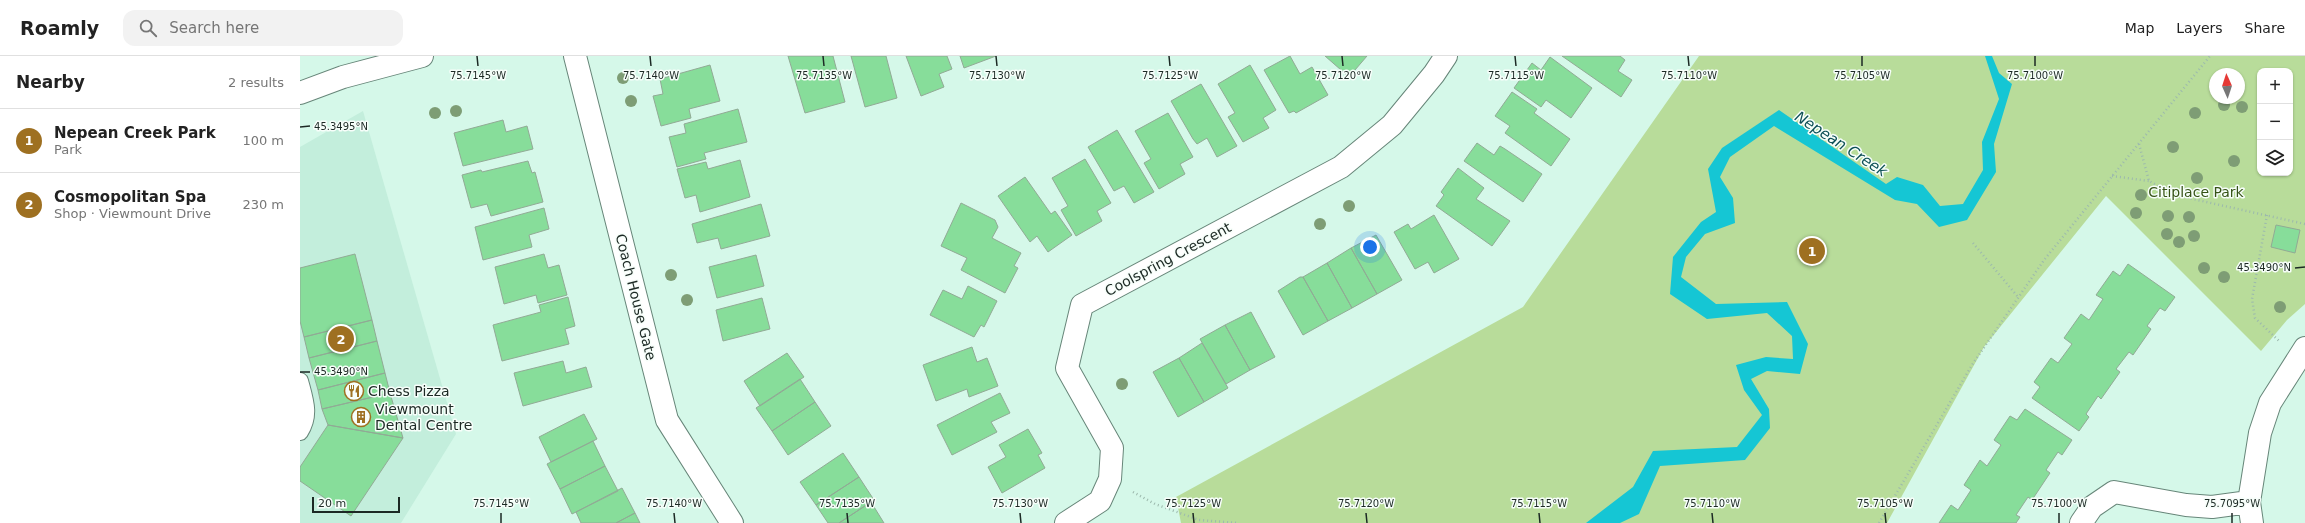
<!DOCTYPE html>
<html lang="en">
<head>
<meta charset="utf-8">
<style>
	:root { --surface:#fff; --page:#f2f2f2; --text:#222; --muted:#767676; --line:#e0e0e0; --accent:#9e7021 }
	body { margin:0; font-family:"DejaVu Sans",sans-serif; background:var(--page); color:var(--text) }
	.controls { position:absolute; right:12px; top:12px; display:grid; overflow:hidden; border-radius:8px; box-shadow:0 1px 3px #0004 }
	.controls button { width:36px; height:36px; display:grid; place-items:center; padding:0; border:0; border-bottom:1px solid var(--line); background:var(--surface); color:var(--text); font:20px sans-serif }
	.compass { position:absolute; left:1909px; top:12px; width:36px; height:36px; border-radius:50%; background:var(--surface); box-shadow:0 1px 3px #0004; rotate:357deg }
	.scale { position:absolute; left:12px; bottom:10px; width:88px; box-sizing:border-box; padding-left:4px; border:2px solid #1c2924; border-top:0; font-size:11px; line-height:14px; white-space:nowrap; color:#1c2924; -webkit-text-stroke:3px #f7fefa; paint-order:stroke }
	.you { position:absolute; left:1070px; top:191px; width:14px; height:14px; margin:-10px; border:3px solid #fff; border-radius:50%; background:#1a73e8; box-shadow:0 0 0 6px #1a73e833 }
	.badge { display:grid; place-items:center; width:26px; height:26px; border-radius:50%; background:var(--accent); color:#fff; font-size:13px; font-weight:700 }
	.pin { position:absolute; translate:-50% -50%; border:2px solid #fff; box-shadow:0 1px 4px #0006 }
	.list { margin:0; padding:0; list-style:none }
	h2 { display:flex; justify-content:space-between; align-items:center; height:52px; margin:0; padding:0 16px; font-size:17px }
	h2 small { font-size:13px; font-weight:400; color:var(--muted) }
	.list li { display:grid; grid-template-columns:26px 1fr auto; gap:12px; align-items:center; box-sizing:border-box; height:64px; padding:0 16px; border-top:1px solid var(--line) }
	.list b { display:block; font-size:15px; white-space:nowrap }
	.list p { margin:0; font-size:13px; white-space:nowrap; color:var(--muted) }
	.list em { font-size:13px; font-style:normal; color:var(--muted) }
	.icon { flex:none; width:22px; height:22px; fill:none; stroke:currentColor; stroke-width:2; stroke-linecap:round; stroke-linejoin:round }
	.map { position:relative; flex:none; width:2005px; height:467px; overflow:hidden }
	header { display:flex; align-items:center; gap:24px; box-sizing:border-box; height:56px; padding:0 20px; background:var(--surface); border-bottom:1px solid var(--line) }
	header strong { font-size:19px }
	nav { display:flex; gap:22px; margin-inline-start:auto; font-size:14px }
	.search { width:280px; height:36px; background:var(--page); display:flex; align-items:center; gap:10px; box-sizing:border-box; padding:0 14px; border-radius:12px; color:var(--muted); font-size:15px }
	main { display:flex }
	aside { flex:1; background:var(--surface) }
	.map>svg:first-child { display:block }
	.built { fill:#c3eedc }
	.green { fill:#b8dc9a; fill-rule:evenodd }
	.water { fill:#15c6d4 }
	.building { fill:#87dd9a; stroke:#91aa95 }
	.lines { fill:none; stroke-linecap:round; stroke-linejoin:round }
	.lane-casing { stroke:#678679; stroke-width:18 }
	.street-casing { stroke:#678679; stroke-width:24 }
	.secondary-casing { stroke:#678679; stroke-width:24 }
	.path { stroke:#9cb9ad; stroke-width:2.5; stroke-dasharray:1 3; stroke-linecap:butt }
	.lane { stroke:#fff; stroke-width:16 }
	.street { stroke:#fff; stroke-width:22 }
	.secondary { stroke:#fff; stroke-width:22 }
	.tree { fill:#7e9d75 }
	.ticks { fill:none; stroke:#1c2924; stroke-width:1.5 }
	.labels { text-anchor:middle; dominant-baseline:central; stroke-width:3; stroke-linejoin:round; paint-order:stroke }
	.park-label { font-size:14px; fill:#365316; stroke:#f7fefa }
	.street-label { font-size:14px; fill:#1c2924; stroke:#f7fefa }
	.poi-label { font-size:14px; fill:#1c2924; stroke:#f7fefa; text-anchor:start }
	.water-label { font-size:15px; font-style:italic; fill:#0d5056; stroke:#f7fefa }
	.ticks-label { font-size:10px; text-anchor:middle; fill:#1c2924; stroke:#f7fefa; stroke-width:3; stroke-linejoin:round; paint-order:stroke }
</style>
</head>
<body>
<header>
<strong>Roamly</strong>
<div class="search"><svg class="icon" aria-label="search" viewBox="0 0 24 24"><circle cx="10" cy="10" r="6"/><path d="M15 15l6 6"/></svg>Search here</div>
<nav><a>Map</a><a>Layers</a><a>Share</a></nav>
</header>
<main>
<aside>
<h2>Nearby<small>2 results</small></h2>
<ul class="list">
<li><span class="badge">1</span><div><b>Nepean Creek Park</b><p>Park</p></div><em>100 m</em></li>
<li><span class="badge">2</span><div><b>Cosmopolitan Spa</b><p>Shop · Viewmount Drive</p></div><em>230 m</em></li>
</ul>
</aside>
<div class="map">
<svg width="2005" height="467" viewBox="0 0 2005 467">
	<rect width="100%" height="100%" fill="#d5f8e9"/>
	<path class="built" d="M63,55L156,378L101,467H0V91Z"/>
	<path class="green" d="M1399,0H2005V248L1987,264L1961,295L1806,140L1684,291L1587,467H881L876,441L1223,251ZM1960,15H1990V117H1960ZM1915,18H1939V42H1915Z"/>
	<path class="water" d="M1685,0H1692L1699,17L1712,28L1694,88L1696,116L1667,164L1639,171L1617,148L1595,144L1474,70L1430,101L1420,121L1433,142L1435,167L1405,178L1386,201L1381,221L1416,248L1487,246L1508,288L1500,318L1467,315L1451,323L1469,353L1470,372L1445,404L1360,410L1339,458L1320,467H1286L1333,431L1353,395L1437,391L1462,359L1444,334L1436,309L1466,301L1493,303L1492,280L1467,257L1407,263L1370,238L1373,201L1401,166L1416,156L1408,113L1422,92L1479,54L1586,128L1597,121L1623,129L1640,150L1663,148L1683,114L1682,86L1699,43Z"/>
	<path class="building" d="M488,0H533L545,46L505,57Z
		M551,0H586L597,42L565,51Z
		M606,0H647L652,13L639,18L644,31L621,40Z
		M660,0H696L664,12Z
		M990,0L1000,18L1012,11L1028,39L996,57L994,55L989,57L964,14Z
		M1025,0H1067L1049,21Z
		M1262,0H1320L1325,4L1318,15L1332,24L1321,41Z
		M1250,1L1292,32L1271,62L1246,44L1241,51L1214,32L1232,7L1241,14Z
		M410,9L420,45L389,53L391,62L361,70L353,40L363,38L360,23Z
		M950,9L976,54L963,62L969,72L943,86L928,61L935,57L918,28Z
		M901,28L937,90L917,101L907,82L897,88L893,83L871,45Z
		M1212,36L1237,53L1234,57L1270,83L1251,110L1205,77L1210,70L1195,60Z
		M438,53L447,86L404,97L406,103L377,111L369,81L386,77L384,68Z
		M868,57L893,101L880,108L885,118L859,133L844,107L851,103L835,75Z
		M203,64L206,76L227,70L233,93L163,110L154,77Z
		M817,74L854,136L834,147L824,130L814,135L788,91Z
		M1177,87L1194,99L1200,90L1205,93L1242,118L1223,146L1164,105Z
		M785,103L811,147L797,155L802,165L776,180L761,154L768,150L752,122Z
		M440,104L450,141L400,156L396,139L385,142L377,113L406,106L408,113Z
		M228,105L232,117L235,116L243,146L191,160L187,148L171,152L162,119L181,114L182,116Z
		M1158,112L1184,132L1176,143L1210,165L1192,190L1136,150L1144,139L1141,136Z
		M725,121L751,158L755,155L772,179L748,196L737,180L730,186L698,140Z
		M661,147L695,164L698,171L692,182L721,197L714,210L718,212L705,237L661,214L667,202L641,190Z
		M461,148L470,180L421,193L418,182L397,187L392,168Z
		M244,152L249,173L229,179L232,191L183,204L175,171Z
		M1134,159L1159,203L1134,217L1128,206L1115,213L1094,176L1108,168L1111,173Z
		M1976,169L2000,174L1995,197L1971,191Z
		M1076,179L1102,224L1077,238L1051,192Z
		M1051,192L1077,238L1052,252L1027,207Z
		M55,198L72,264L4,281L0,265V212Z
		M244,198L248,212L259,209L267,239L238,247L236,239L204,248L195,211Z
		M456,199L464,230L417,242L409,211Z
		M1027,207L1052,252L1028,265L1003,221Z
		M1828,208L1875,241L1865,255L1860,252L1847,270L1851,273L1833,299L1829,296L1816,313L1820,316L1801,343L1798,340L1786,358L1789,361L1779,375L1732,342L1740,331L1734,326L1751,302L1758,307L1772,288L1764,282L1781,258L1789,264L1803,243L1796,239L1813,215L1820,220Z
		M1000,221H1003L1028,265L1003,279L978,235Z
		M668,230L697,245L684,271L681,269L674,281L630,259L643,234L662,243Z
		M268,241L275,270L265,273L269,288L202,305L193,269L241,256L239,249Z
		M462,242L470,273L423,285L416,254Z
		M951,256L975,301L950,314L925,269Z
		M72,264L77,285L9,302L4,281Z
		M925,269L950,314L926,328L900,283Z
		M77,285L85,317L18,334L9,302Z
		M902,287L928,332L904,346L879,302Z
		M672,291L677,306L687,302L698,330L669,341L667,333L636,345L623,309Z
		M487,297L504,321L460,350L444,325Z
		M879,302L904,346L878,361L853,316Z
		M263,305L266,317L286,311L292,331L223,350L214,317Z
		M85,317L90,337L22,353L18,334Z
		M500,323L515,346L472,375L456,352Z
		M90,337L103,382L28,369L22,353Z
		M700,337L710,357L691,366L697,376L652,399L637,369Z
		M515,346L531,370L488,399L472,375Z
		M1725,353L1772,384L1762,399L1758,396L1746,414L1750,417L1732,444L1728,441L1716,459L1720,461L1716,467H1639L1651,449L1658,454L1671,434L1664,429L1680,404L1687,410L1701,389L1694,384L1710,360L1717,364Z
		M284,358L297,383L251,406L239,381Z
		M28,369L103,382L51,460L0,425V411Z
		M728,373L742,397L738,399L745,412L702,437L688,411L706,401L699,389Z
		M293,385L305,410L260,433L247,408Z
		M543,397L559,421L516,449L500,426Z
		M305,410L318,435L272,458L260,433Z
		M559,421L574,444L539,467H528L516,449Z
		M322,432L335,457L316,467H281L276,456Z
		M571,446L584,467H539Z
		M335,457L340,467H316Z"/>
	<g class="lines">
		<defs>
			<path id="lane" d="M0,325C5,344 11,359 0,376"/>
			<path id="street" d="M275,0L367,364L432,467
				M766,467L800,445L810,423L812,392L767,312L782,249L1041,111L1092,69L1134,18L1146,0
				M1781,467L1792,451L1814,436L1886,449L1912,451L1949,446
				M1952,467L1949,446L1960,377L1970,347L2005,292"/>
			<path id="secondary" d="M0,37L43,21L122,0"/>
		</defs>
		<use href="#lane" class="lane-casing"/>
		<use href="#street" class="street-casing"/>
		<use href="#secondary" class="secondary-casing"/>
		<path class="path" d="M1839,88L1849,125L1875,139L2005,168
			M1812,120L1849,125
			M1967,159L1952,243L1955,262L1979,285
			M1673,187L1718,241
			M833,436L855,448L899,464L938,467
			M1579,467L1672,309L1744,204L1910,0"/>
		<use href="#lane" class="lane"/>
		<use href="#street" class="street"/>
		<use href="#secondary" class="secondary"/>
	</g>
	<g class="tree">
		<circle cx="323" cy="22" r="6"/>
		<circle cx="331" cy="45" r="6"/>
		<circle cx="1924" cy="49" r="6"/>
		<circle cx="1942" cy="51" r="6"/>
		<circle cx="156" cy="55" r="6"/>
		<circle cx="135" cy="57" r="6"/>
		<circle cx="1895" cy="57" r="6"/>
		<circle cx="1873" cy="91" r="6"/>
		<circle cx="1934" cy="105" r="6"/>
		<circle cx="1897" cy="122" r="6"/>
		<circle cx="1841" cy="139" r="6"/>
		<circle cx="1049" cy="150" r="6"/>
		<circle cx="1836" cy="157" r="6"/>
		<circle cx="1868" cy="160" r="6"/>
		<circle cx="1889" cy="161" r="6"/>
		<circle cx="1020" cy="168" r="6"/>
		<circle cx="1867" cy="178" r="6"/>
		<circle cx="1894" cy="180" r="6"/>
		<circle cx="1879" cy="186" r="6"/>
		<circle cx="1904" cy="212" r="6"/>
		<circle cx="371" cy="219" r="6"/>
		<circle cx="1924" cy="221" r="6"/>
		<circle cx="387" cy="244" r="6"/>
		<circle cx="1980" cy="251" r="6"/>
		<circle cx="822" cy="328" r="6"/>
	</g>
	<path class="ticks" d="M177,0L178,10M350,0L351,10M523,0L524,10M696,0L697,10M869,0L870,10M1042,0L1043,10M1215,0L1216,10M1388,0L1389,10M1562,0V10M1735,0V10M0,71L10,70M1995,212L2005,211M0,316H10M201,457V467M374,457L375,467M547,457L548,467M720,457L721,467M893,457L894,467M1066,457L1067,467M1239,457L1240,467M1412,457L1413,467M1585,457L1586,467M1759,457V467M1932,457V467"/>
	<defs>
		<symbol id="restaurant-ring" viewBox="-11 -11 22 22"><circle r="9.5" fill="#f7fefa" stroke="#9e7021" stroke-width="1.5"/><path d="M-5-6h1v4h1v-4h1v4h1v-4h1v5L-1.5 .5V6h-2V.5L-5-1ZM5-6V6H3V1.5H1.5Q1.5-4 5-6Z" fill="#9e7021"/></symbol>
		<symbol id="building-ring" viewBox="-11 -11 22 22"><circle r="9.5" fill="#f7fefa" stroke="#9e7021" stroke-width="1.5"/><path d="M-4-6H4V6H1V3H-1V6H-4ZM-2.5-4.3h1.7v1.8h-1.7ZM.8-4.3h1.7v1.8H.8ZM-2.5-1h1.7V.8h-1.7ZM.8-1h1.7V.8H.8Z" fill="#9e7021"/></symbol>
	</defs>
	<g fill-rule="evenodd">
		<use href="#restaurant-ring" x="43" y="324" width="22" height="22"/>
		<use href="#building-ring" x="50" y="350" width="22" height="22"/>
	</g>
	<g class="labels">
		<g class="park-label">
			<text x="1896" y="136">Citiplace Park</text>
		</g>
		<g class="street-label">
			<text transform="translate(868 203) rotate(-28)">Coolspring Crescent</text>
			<text transform="translate(336 241) rotate(76)">Coach House Gate</text>
		</g>
		<g class="poi-label">
			<text x="68" y="335">Chess Pizza</text>
			<text x="75" y="353">Viewmount<tspan x="75" dy="16">Dental Centre</tspan></text>
		</g>
		<g class="water-label">
			<text transform="translate(1541 88) rotate(33)">Nepean Creek</text>
		</g>
	</g>
	<g class="ticks-label">
		<text x="178" y="23">75.7145°W</text>
		<text x="351" y="23">75.7140°W</text>
		<text x="524" y="23">75.7135°W</text>
		<text x="697" y="23">75.7130°W</text>
		<text x="870" y="23">75.7125°W</text>
		<text x="1043" y="23">75.7120°W</text>
		<text x="1216" y="23">75.7115°W</text>
		<text x="1389" y="23">75.7110°W</text>
		<text x="1562" y="23">75.7105°W</text>
		<text x="1735" y="23">75.7100°W</text>
		<text x="41" y="74">45.3495°N</text>
		<text x="1964" y="215">45.3490°N</text>
		<text x="41" y="319">45.3490°N</text>
		<text x="201" y="451">75.7145°W</text>
		<text x="374" y="451">75.7140°W</text>
		<text x="547" y="451">75.7135°W</text>
		<text x="720" y="451">75.7130°W</text>
		<text x="893" y="451">75.7125°W</text>
		<text x="1066" y="451">75.7120°W</text>
		<text x="1239" y="451">75.7115°W</text>
		<text x="1412" y="451">75.7110°W</text>
		<text x="1585" y="451">75.7105°W</text>
		<text x="1759" y="451">75.7100°W</text>
		<text x="1932" y="451">75.7095°W</text>
	</g>
</svg>
<div class="controls">
<button>+</button>
<button>−</button>
<button><svg class="icon" aria-label="layers" viewBox="0 0 24 24"><path d="M12 4l9 5-9 5-9-5zM3 14l9 5 9-5"/></svg></button>
</div>
<svg class="compass" viewBox="-18 -18 36 36"><path d="M0-13l5 13h-10z" fill="#e53935"/><path d="M0 13l5-13h-10z" fill="#767676"/></svg>
<div class="scale">20 m</div>
<div class="you"></div>
<div class="pin badge" style="left:1512px;top:195px">1</div>
<div class="pin badge" style="left:41px;top:283px">2</div>
</div>
</main>
</body>
</html>
